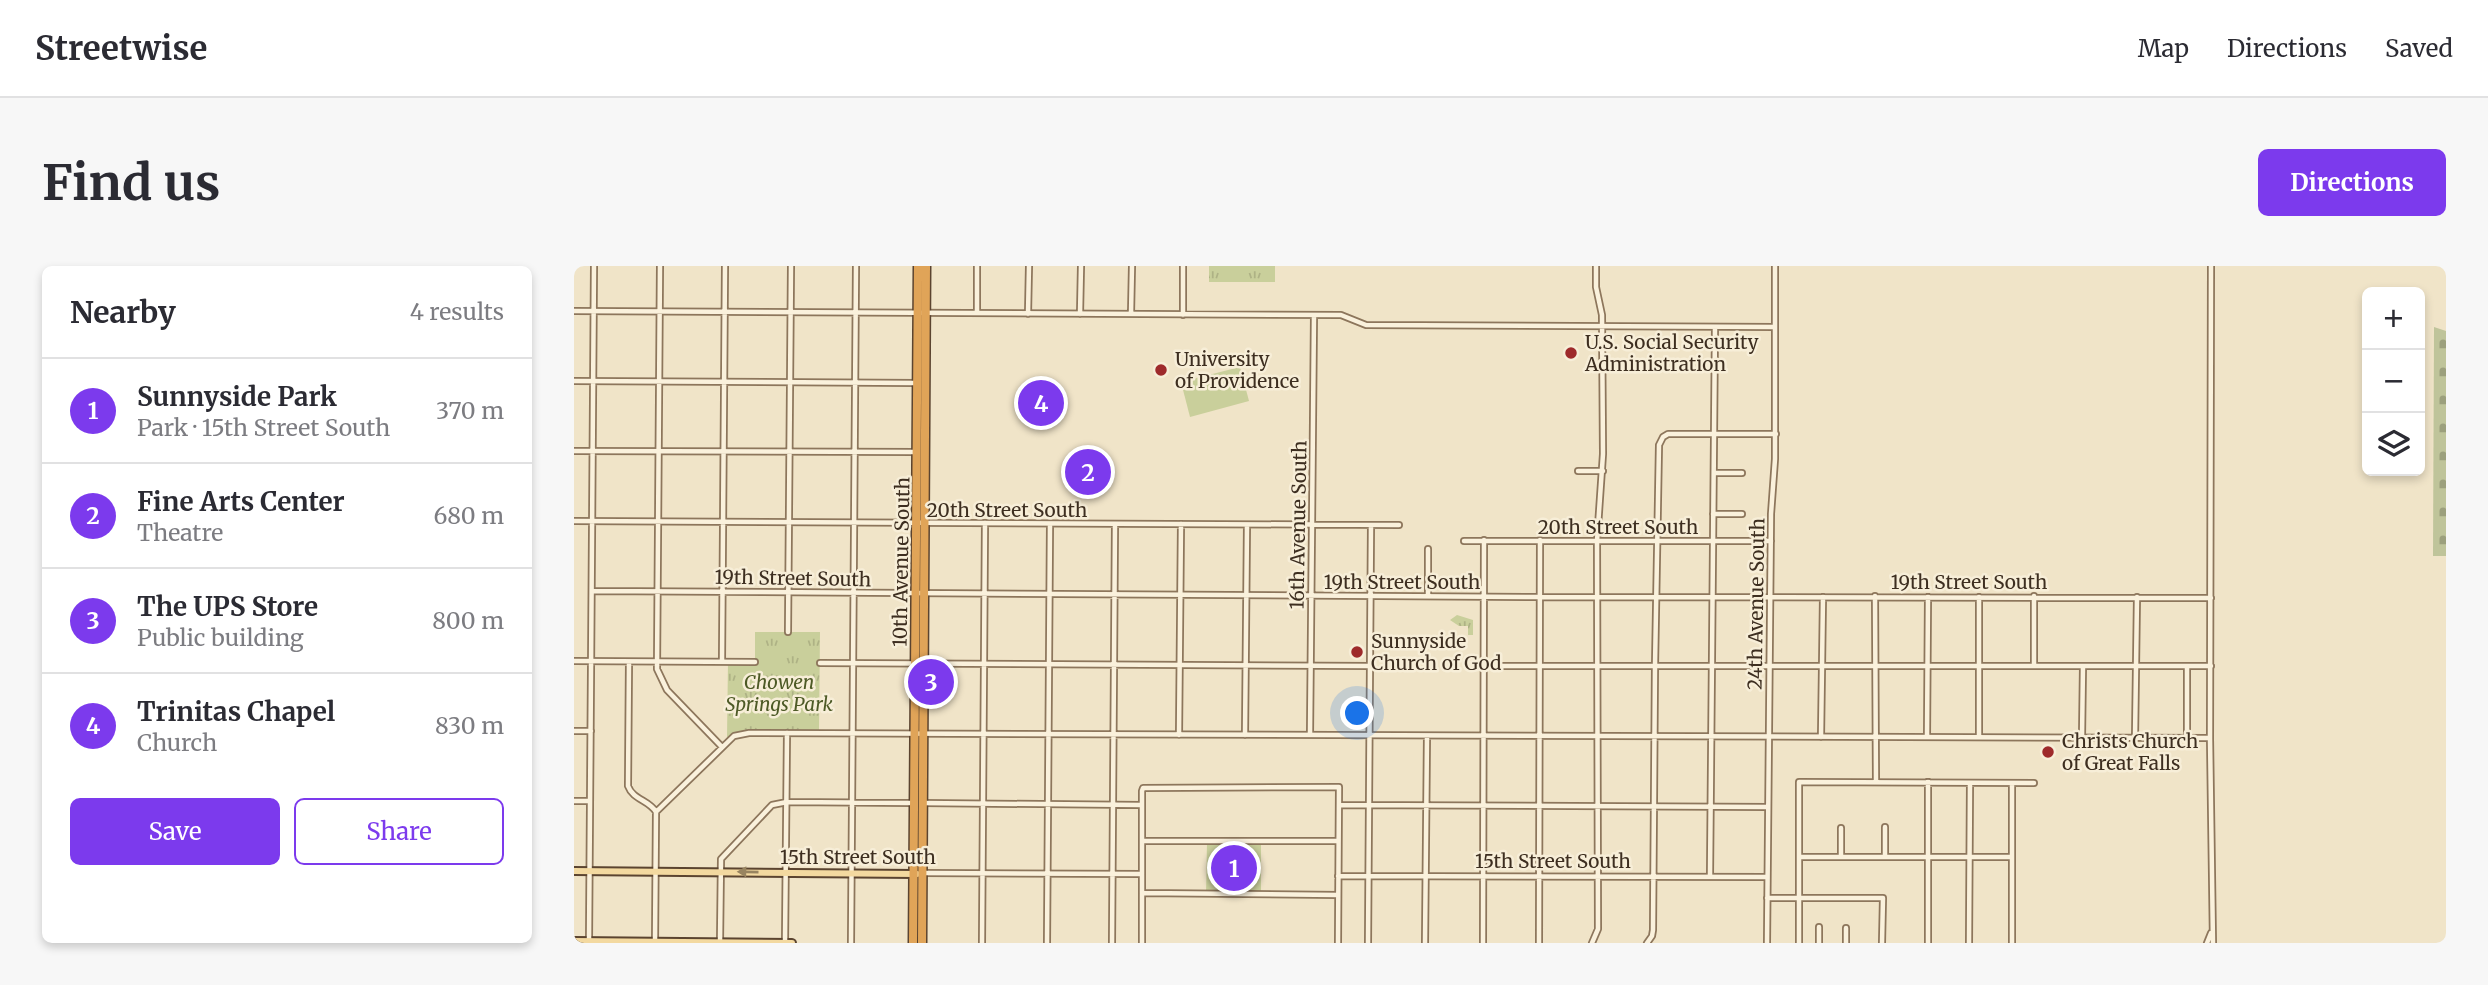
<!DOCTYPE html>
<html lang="en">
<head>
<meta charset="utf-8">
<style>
	:root { --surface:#fff; --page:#f7f7f7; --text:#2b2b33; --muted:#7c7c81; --line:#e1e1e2; --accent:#7c3aed }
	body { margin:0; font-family:Merriweather,serif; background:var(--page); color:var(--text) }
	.controls { position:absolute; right:21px; top:21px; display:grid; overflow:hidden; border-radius:10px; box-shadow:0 4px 10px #0003 }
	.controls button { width:63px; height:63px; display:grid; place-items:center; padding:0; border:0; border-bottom:2px solid var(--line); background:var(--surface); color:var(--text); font:35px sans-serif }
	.you { position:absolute; left:784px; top:448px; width:24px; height:24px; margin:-18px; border:5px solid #fff; border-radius:50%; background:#1a73e8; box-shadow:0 0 0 10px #1a73e833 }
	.badge { display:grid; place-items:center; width:46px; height:46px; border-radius:50%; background:var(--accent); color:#fff; font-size:23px; font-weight:700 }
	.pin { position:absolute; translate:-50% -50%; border:4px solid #fff; box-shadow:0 2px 7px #0006 }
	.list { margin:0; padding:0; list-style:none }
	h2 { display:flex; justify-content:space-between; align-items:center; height:91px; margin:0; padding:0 28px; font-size:30px }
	h2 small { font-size:23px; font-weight:400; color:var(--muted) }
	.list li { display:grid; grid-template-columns:46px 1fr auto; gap:21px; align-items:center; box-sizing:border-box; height:105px; padding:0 28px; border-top:2px solid var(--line) }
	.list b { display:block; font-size:26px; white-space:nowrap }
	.list p { margin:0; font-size:23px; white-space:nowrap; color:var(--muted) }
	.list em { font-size:23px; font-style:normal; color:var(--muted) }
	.actions { display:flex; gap:14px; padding:21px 28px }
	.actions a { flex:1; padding:16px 0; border:2px solid var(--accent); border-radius:10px; text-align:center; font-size:24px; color:var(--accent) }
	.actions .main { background:var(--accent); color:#fff }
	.icon { flex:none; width:38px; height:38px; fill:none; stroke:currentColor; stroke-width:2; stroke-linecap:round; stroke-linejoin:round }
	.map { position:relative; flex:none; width:1872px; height:677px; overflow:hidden; border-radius:10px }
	header { display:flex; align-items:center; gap:42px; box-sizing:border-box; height:98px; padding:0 35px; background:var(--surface); border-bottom:2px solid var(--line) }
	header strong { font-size:33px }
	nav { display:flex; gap:38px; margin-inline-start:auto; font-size:24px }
	.intro { display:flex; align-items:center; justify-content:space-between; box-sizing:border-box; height:168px; padding:0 42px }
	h1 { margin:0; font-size:49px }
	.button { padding:18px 32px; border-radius:10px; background:var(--accent); color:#fff; font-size:24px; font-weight:700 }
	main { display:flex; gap:42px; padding:0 42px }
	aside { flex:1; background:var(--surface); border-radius:10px; box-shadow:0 4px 10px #0003 }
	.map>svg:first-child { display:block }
	.grass { fill:#c9cf9b }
	.cemetery { fill:url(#cemetery-stones) }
	.park { fill:url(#park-tufts) }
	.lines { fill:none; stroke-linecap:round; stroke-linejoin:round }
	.minor-casing { stroke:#8d765c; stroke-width:8 }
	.major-casing { stroke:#5b4430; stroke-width:10 }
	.highway-casing { stroke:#5b4430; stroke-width:11 }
	.minor { stroke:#faf1dc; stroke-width:4.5 }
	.major { stroke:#f3d9a0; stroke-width:6 }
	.highway { stroke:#e0a458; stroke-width:8 }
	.oneway { fill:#988460 }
	.poi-dot { fill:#9e2a2b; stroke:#f7eed8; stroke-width:2.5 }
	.labels { text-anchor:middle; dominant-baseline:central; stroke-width:5; stroke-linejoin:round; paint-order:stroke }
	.poi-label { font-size:19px; fill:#3d2e20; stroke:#f7eed8; text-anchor:start }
	.street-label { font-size:19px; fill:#3d2e20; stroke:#f7eed8 }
	.park-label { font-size:19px; font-style:italic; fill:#4d5a26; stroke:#f7eed8 }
</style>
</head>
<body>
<header>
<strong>Streetwise</strong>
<nav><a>Map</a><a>Directions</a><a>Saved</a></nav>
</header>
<div class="intro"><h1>Find us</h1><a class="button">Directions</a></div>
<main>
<aside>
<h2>Nearby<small>4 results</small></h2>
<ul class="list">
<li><span class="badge">1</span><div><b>Sunnyside Park</b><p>Park · 15th Street South</p></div><em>370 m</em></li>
<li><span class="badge">2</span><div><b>Fine Arts Center</b><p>Theatre</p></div><em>680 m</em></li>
<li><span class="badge">3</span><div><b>The UPS Store</b><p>Public building</p></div><em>800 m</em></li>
<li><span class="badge">4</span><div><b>Trinitas Chapel</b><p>Church</p></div><em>830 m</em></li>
</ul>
<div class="actions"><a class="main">Save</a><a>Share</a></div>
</aside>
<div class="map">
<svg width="1872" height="677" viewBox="0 0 1872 677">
	<defs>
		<pattern id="cemetery-stones" width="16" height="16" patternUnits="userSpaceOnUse" patternTransform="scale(1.75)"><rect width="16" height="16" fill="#bfc49a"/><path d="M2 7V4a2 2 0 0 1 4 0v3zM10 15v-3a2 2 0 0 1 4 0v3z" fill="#9ca07d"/></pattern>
		<pattern id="park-tufts" width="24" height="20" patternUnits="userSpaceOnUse" patternTransform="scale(1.75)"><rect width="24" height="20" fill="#c9cf9b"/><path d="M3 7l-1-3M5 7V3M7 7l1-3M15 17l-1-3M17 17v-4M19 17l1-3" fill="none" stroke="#aeb285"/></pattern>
	</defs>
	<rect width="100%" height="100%" fill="#f0e4c8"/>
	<path class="grass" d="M666,101L675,135L616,151L607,116Z"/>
	<path class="cemetery" d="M1860,61L1872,65V290H1859Z"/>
	<path class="park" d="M635,0H701V16H635Z
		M883,349L899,354V369H894V360H885L876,354Z
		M181,366H246L245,466L175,467L153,471L154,395L181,396Z
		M633,576H687V629H632Z"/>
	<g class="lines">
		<defs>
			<path id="minor" d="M86,0L83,403L93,424L148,481
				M1637,0L1636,472L1639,677
				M0,45L767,49L792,59L1201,61
				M403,47V0
				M454,48L455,0
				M506,48L507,0
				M557,48L558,0
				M609,49V0
				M0,115L342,117
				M0,185L342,186
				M1004,205H1029
				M1140,207H1168
				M1139,248H1168
				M0,255L825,259
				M890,275H1197
				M19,325L966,331L1637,332
				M854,330V283
				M1301,330L1302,516
				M1460,330V400
				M214,366L217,0
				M0,395L181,396
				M148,395L151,0
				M55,396L54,520C59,534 75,534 82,546
				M246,397L796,400
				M910,400H1637
				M1613,400V471
				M0,465H17
				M605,469L607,258
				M671,469L673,259
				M736,469L740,49
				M1405,470V331
				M1247,471L1249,331
				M1353,471L1354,331
				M1508,471L1509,400
				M1561,472L1563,331
				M1354,516V677
				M1438,517V677
				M0,535H16
				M348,537L567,539
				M765,539L1194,541
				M568,575H764
				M1225,591H1438
				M1267,591V562
				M1311,591V561
				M349,607L568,608
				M764,610L1193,611
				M1136,610L1141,61
				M568,627L764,629
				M1193,632H1309L1308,677
				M1245,661V677
				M1272,662V677
				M15,676L20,0
				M146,676L147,593L198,539L213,536L339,537
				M81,677L82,546L160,470L175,467L1636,472
				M211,677L213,467
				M277,677L282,0
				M408,677L411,257
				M473,677L476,258
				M538,677L541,258
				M568,677V525L569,522L765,521L764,677
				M794,677L797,259
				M851,677L853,470
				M909,677L910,274
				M965,677L966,274
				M1018,677L1024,663L1023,275L1029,188L1028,49L1022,21V0
				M1073,677L1078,670L1079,664L1081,400L1085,179L1089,171L1094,168H1202
				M1193,677L1197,248L1201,193V0
				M1225,677V516L1460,517
				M1395,677L1396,517
				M1633,677L1637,667"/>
			<path id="major" d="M0,605L343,608
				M0,675L218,677"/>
			<path id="highway" d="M339,677L344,0
				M348,677L352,0"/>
		</defs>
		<use href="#minor" class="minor-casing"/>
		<use href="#major" class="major-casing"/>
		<use href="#highway" class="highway-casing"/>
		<use href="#minor" class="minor"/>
		<use href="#major" class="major"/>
		<use href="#highway" class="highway"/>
	</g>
	<defs><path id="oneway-solid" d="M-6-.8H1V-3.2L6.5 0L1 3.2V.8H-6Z" transform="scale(1.75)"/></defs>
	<use class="oneway" href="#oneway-solid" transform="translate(174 606) rotate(-179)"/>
	<g class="poi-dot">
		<circle cx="997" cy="87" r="7"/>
		<circle cx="587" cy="104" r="7"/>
		<circle cx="783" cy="386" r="7"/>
		<circle cx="1474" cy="486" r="7"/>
	</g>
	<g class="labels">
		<g class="poi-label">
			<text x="1011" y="76">U.S. Social Security<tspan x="1011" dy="22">Administration</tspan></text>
			<text x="601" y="93">University<tspan x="601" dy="22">of Providence</tspan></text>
			<text x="797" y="375">Sunnyside<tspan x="797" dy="22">Church of God</tspan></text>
			<text x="1488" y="475">Christs Church<tspan x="1488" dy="22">of Great Falls</tspan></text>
		</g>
		<g class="street-label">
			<text x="433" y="244">20th Street South</text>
			<text transform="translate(724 259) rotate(-89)">16th Avenue South</text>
			<text x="1044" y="261">20th Street South</text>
			<text transform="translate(327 296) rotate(-89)">10th Avenue South</text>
			<text transform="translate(219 312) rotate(1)">19th Street South</text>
			<text x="828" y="316">19th Street South</text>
			<text x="1395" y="316">19th Street South</text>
			<text transform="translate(1182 338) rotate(-89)">24th Avenue South</text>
			<text x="284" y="591">15th Street South</text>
			<text x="979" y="595">15th Street South</text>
		</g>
		<g class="park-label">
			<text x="205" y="416">Chowen<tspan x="205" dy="22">Springs Park</tspan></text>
		</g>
	</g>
</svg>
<div class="controls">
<button>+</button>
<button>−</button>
<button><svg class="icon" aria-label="layers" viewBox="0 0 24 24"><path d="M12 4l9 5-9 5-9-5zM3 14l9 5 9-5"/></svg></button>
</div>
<div class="you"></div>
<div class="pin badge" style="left:660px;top:602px">1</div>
<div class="pin badge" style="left:514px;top:206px">2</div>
<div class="pin badge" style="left:357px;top:416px">3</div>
<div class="pin badge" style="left:467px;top:137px">4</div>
</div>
</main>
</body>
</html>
